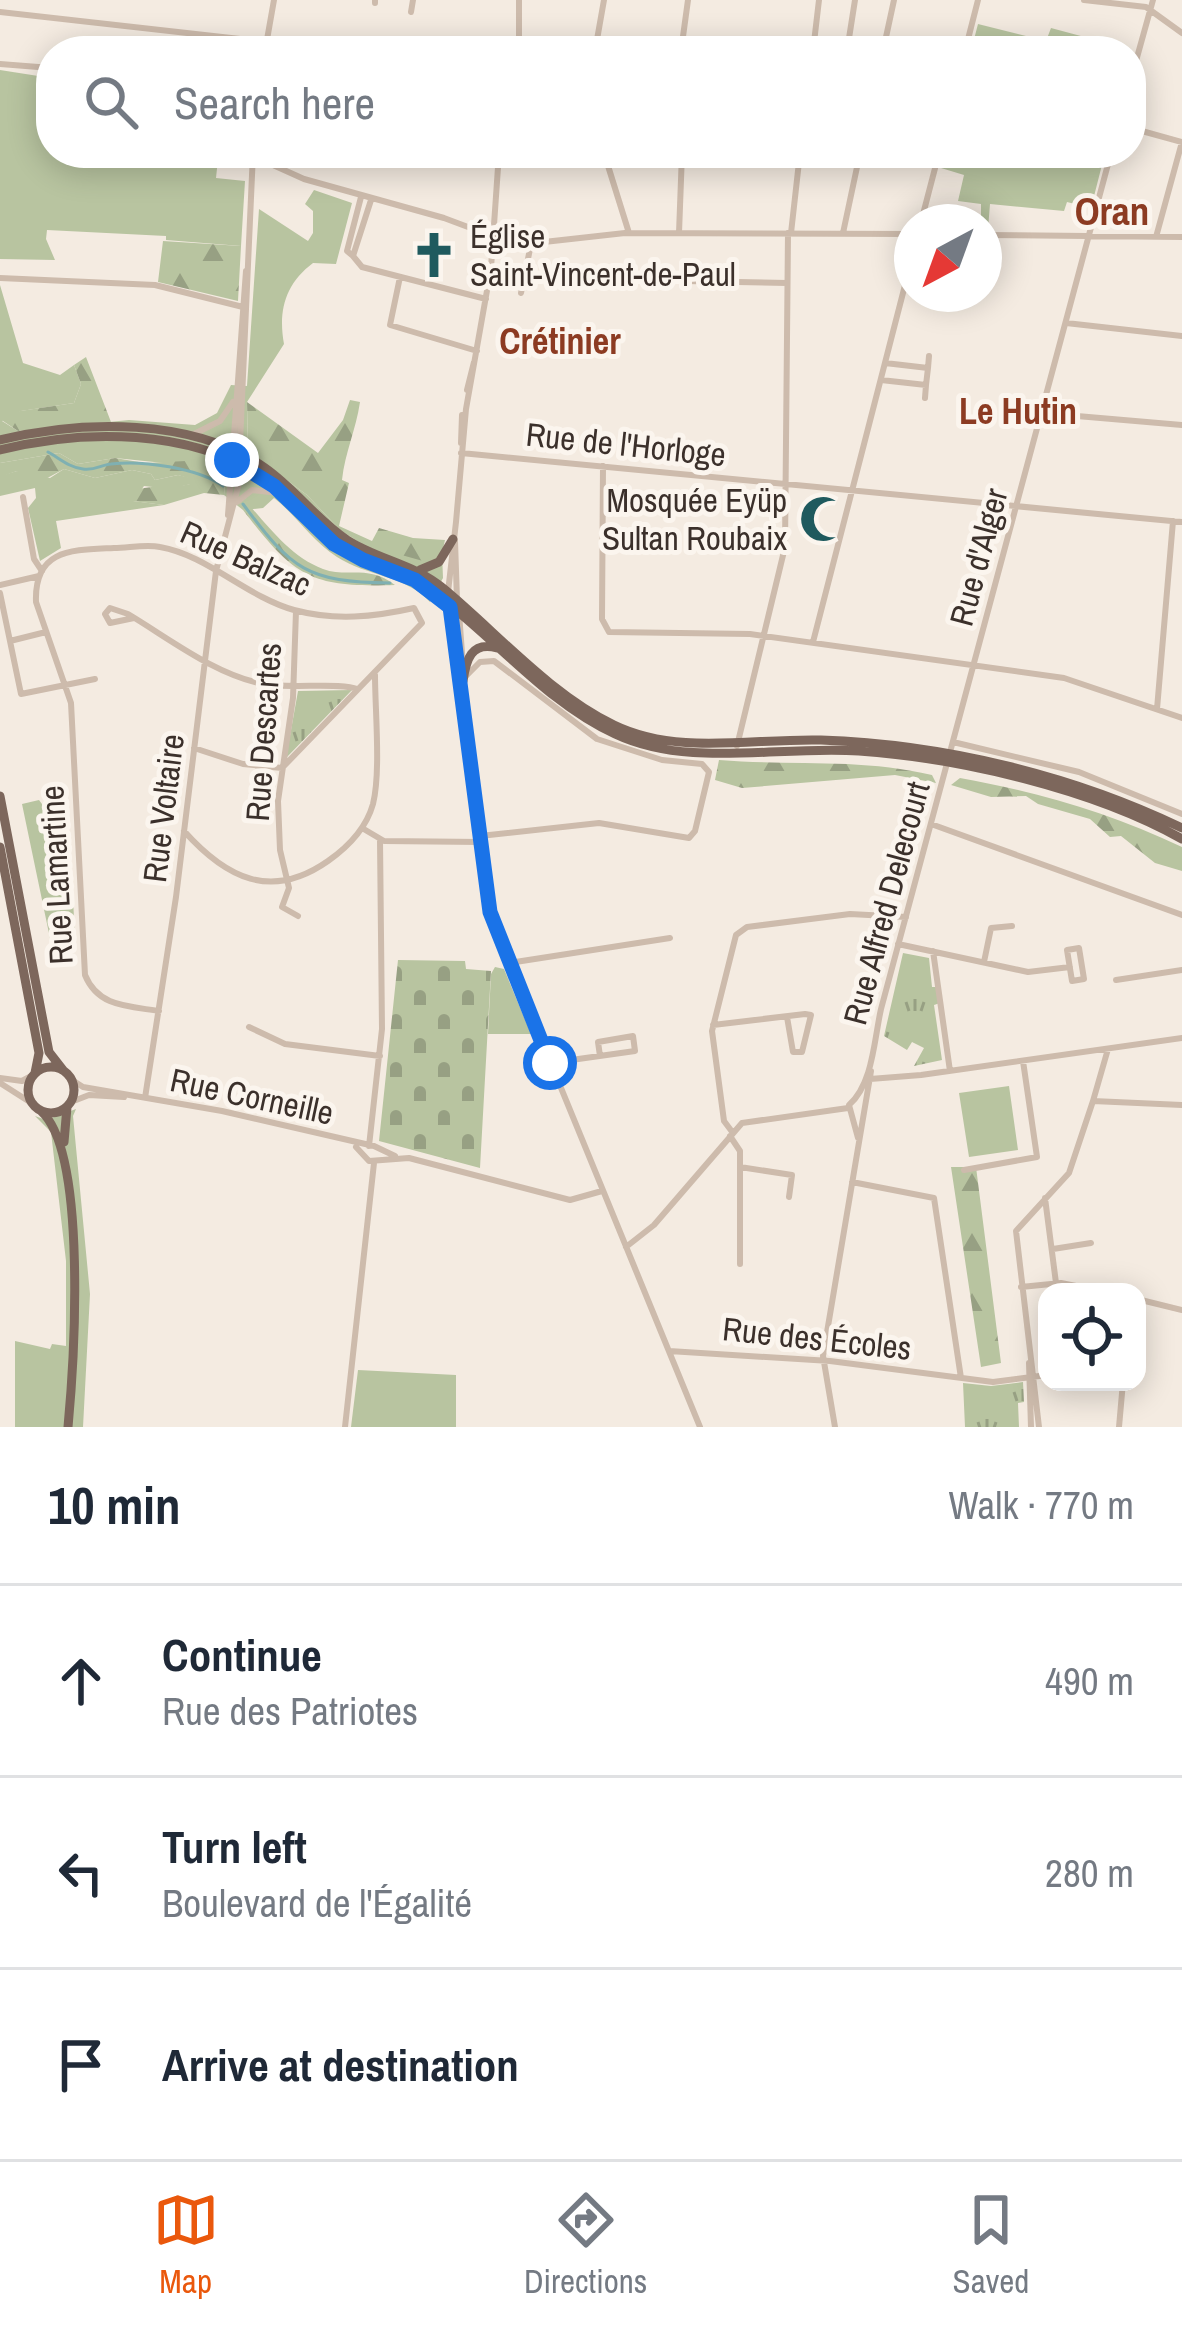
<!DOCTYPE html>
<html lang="en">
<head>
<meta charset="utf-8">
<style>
	:root { --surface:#fff; --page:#f2f2f3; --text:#1f2937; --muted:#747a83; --line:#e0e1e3; --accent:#ea580c }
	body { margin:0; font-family:"Archivo Narrow",sans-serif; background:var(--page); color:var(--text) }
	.controls { position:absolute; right:36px; bottom:36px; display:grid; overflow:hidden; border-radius:24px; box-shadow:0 6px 30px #0003 }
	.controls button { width:108px; height:108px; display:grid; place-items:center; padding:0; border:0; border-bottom:3px solid var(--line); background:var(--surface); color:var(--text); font:60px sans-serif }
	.compass { position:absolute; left:894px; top:204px; width:108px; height:108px; border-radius:50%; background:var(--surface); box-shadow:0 6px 30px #0003; rotate:221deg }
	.stop { position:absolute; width:36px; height:36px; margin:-27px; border:9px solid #1a73e8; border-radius:50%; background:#fff }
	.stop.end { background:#1a73e8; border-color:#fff; box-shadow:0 3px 12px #0008 }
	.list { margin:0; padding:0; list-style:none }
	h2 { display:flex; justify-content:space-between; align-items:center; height:156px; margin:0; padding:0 48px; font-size:51px }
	h2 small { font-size:39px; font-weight:400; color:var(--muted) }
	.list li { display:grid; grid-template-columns:78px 1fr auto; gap:36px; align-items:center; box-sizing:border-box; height:192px; padding:0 48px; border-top:3px solid var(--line) }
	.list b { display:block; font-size:45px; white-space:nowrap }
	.list p { margin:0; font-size:39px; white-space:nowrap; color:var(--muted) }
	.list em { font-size:39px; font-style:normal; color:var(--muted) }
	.icon { flex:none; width:66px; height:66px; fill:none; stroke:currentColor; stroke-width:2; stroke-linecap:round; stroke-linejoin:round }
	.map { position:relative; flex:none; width:1182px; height:1427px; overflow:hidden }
	.search { position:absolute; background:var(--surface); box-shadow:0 6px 30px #0003; left:36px; right:36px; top:36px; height:132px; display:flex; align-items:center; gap:30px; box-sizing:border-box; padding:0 42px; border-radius:48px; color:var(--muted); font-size:45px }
	.sheet { height:732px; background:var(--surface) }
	nav { display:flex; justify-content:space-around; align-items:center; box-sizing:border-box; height:168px; border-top:3px solid var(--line); background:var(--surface); font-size:33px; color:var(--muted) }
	nav a { display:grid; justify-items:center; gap:6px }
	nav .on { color:var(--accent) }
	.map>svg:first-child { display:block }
	.green { fill:#b8c4a0 }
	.forest { fill:url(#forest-firs) }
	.cemetery { fill:url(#cemetery-stones) }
	.park { fill:url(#park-tufts) }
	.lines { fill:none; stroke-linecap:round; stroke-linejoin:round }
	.stream { stroke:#7fb0b2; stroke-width:3 }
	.minor { stroke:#cdbbac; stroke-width:6 }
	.major { stroke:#7d675c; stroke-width:9 }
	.route { stroke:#1a73e8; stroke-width:15 }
	.labels { text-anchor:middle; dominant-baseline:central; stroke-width:10; stroke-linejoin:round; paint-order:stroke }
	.poi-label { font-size:33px; fill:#3b302b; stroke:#fbf5ee; text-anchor:start }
	.street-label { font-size:33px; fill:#3b302b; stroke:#fbf5ee }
	.neighbourhood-label { font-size:36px; font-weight:bold; fill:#8c3b22; stroke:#fbf5ee }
	.quarter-label { font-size:39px; font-weight:bold; fill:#8c3b22; stroke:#fbf5ee }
</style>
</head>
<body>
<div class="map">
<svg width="1182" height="1427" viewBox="0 0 1182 1427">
	<defs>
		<pattern id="forest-firs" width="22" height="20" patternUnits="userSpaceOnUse" patternTransform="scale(3)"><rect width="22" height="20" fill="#b8c4a0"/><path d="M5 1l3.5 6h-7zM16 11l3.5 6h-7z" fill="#97a083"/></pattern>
		<pattern id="cemetery-stones" width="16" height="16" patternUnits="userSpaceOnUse" patternTransform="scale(3)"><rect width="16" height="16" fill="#b8c4a0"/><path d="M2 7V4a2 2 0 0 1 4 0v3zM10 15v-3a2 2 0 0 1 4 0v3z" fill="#97a083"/></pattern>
		<pattern id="park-tufts" width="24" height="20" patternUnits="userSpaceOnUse" patternTransform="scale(3)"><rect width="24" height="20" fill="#b8c4a0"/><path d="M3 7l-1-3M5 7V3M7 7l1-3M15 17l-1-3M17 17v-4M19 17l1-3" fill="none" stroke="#97a083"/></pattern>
	</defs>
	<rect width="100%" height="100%" fill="#f4ebe1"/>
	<path class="green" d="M978,24L1046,41L1051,28L1092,39L1088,51H971Z
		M0,70L51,78V153H247V161L218,159L216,178L245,181L241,246L166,240V236L47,230L46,239L55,260L0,259Z
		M945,153H1105L1091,208L1067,202L1064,211L990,204L988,229L981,222V204L958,201L964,175L941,168Z
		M314,190L352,203L336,264L313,263C285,284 278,311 284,344L247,402L248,452L307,495L340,530L362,544L442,553L443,578L430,602C407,576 366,576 337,557C312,541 297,516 274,498L263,508L243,510L224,495L225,482L164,463L115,458L78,464L59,453L0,463V285L23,363L60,375L74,365L81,384L74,403L21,411L2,421L18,431L129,420L195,425L217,413L231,385L247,386L259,209L308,241L313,233V211L305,204Z
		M64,469L95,478L132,470L151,474L155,480L178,475L191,478V484L170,489L144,486L133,501L164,505L56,521L61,548L40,561L28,508L36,498L35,488L0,496V476L17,471L50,478Z
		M39,800L70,842L75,937L51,943L22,804Z
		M495,967L504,969L531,1034H488L491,974Z
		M1009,1086L1018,1150L969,1157L959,1093Z
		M76,1109L73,1116L90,1294L83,1427H15V1341L50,1349L52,1344L66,1346V1261L51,1132L35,1116L46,1120Z
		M358,1370L456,1375V1427H351Z"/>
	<path class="forest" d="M163,241L241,246L238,301L158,282Z
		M86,357L111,422L18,431L0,419L20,411L74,403L81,384L74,365Z
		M350,400L360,402C356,430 345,452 342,480L349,483L339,526L372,541L379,528L413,538L445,540L442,553L423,561L362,544L340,530L307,495L248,452L247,402L318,453L343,420Z
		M59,453L78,464L115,458L145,463L186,461L225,482L224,495L204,493L164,505L132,501L133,492C150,483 171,489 190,484L191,479L178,475L155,480L151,474L132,470L95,478L64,469L40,482L22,477L17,471L0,477V463Z
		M250,506C271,530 293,558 323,569C347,578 369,564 395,585C309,588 294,576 243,510Z
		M719,760C791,766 861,758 932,775L936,783L895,775L742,788L715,780Z
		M960,778C1038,792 1110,813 1182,847V871L1155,863L1121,836L1110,837L1090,819L1038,804L1026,796L991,797L951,785Z
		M951,1167H976L1001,1363L981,1367Z"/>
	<path class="cemetery" d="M398,960L465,961L466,969L491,971L480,1168L379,1141Z"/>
	<path class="park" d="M352,690L286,758L298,691Z
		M903,953L929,958L932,987H937L940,1003L934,1005L942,1060L914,1066L924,1048L912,1042L907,1050L884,1036Z
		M1023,1382L1024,1402L1018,1403L1019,1427H965L963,1383L991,1386Z"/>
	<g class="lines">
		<path class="stream" d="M48,452C59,458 70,468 83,469C94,471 101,465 111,464C142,460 198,468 223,486
			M243,504C292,570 307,582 390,583"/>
		<path class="minor" d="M519,0V51
			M1084,0L1146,7L1182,33
			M375,3V0
			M0,12L268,42
			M411,12L413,0
			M519,39L547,51
			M265,51L274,0
			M595,51L604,0
			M681,51L688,0
			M813,51L819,0
			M847,51L855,0
			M883,51L894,0
			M965,51L978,0
			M0,64L51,68
			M1131,79L1153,0
			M1131,128L1182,142
			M604,153L629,233
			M253,156L304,179L444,218L508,242L535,243L625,233L912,234
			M361,197L347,251L353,256L371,200
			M921,222L939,153
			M679,233L682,153
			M791,233L800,153
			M843,233L860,153
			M984,235L1182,237
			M1156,237L1182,142
			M353,256L362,267L486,299
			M400,277L390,325L477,351
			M0,278L155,285L243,307
			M525,278L787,283
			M521,293L531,244
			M1066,323L1182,336
			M928,368L929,356
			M881,380L926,385L928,368L885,363
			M467,390L474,362
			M925,398L926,385
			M1042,413L1182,425
			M194,434L220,421L233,402
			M461,443L462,415
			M233,449L246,271
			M461,453L1182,522
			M603,466L602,619L609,632L750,634L1064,678L1182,718
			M23,497L34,559L42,571
			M237,502L252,490L279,493
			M228,515L232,462
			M456,522L466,409L491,268L499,153
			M455,541L457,600
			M0,585L39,576
			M448,592L456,522
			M0,593L21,694L95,679
			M450,605L493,922L700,1427
			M296,611L293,698L278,801L280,850L289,888L282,907L298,916
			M459,613L463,666
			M134,618L110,623L105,614L110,608L128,614C170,639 214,674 263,684C289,689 342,682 357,689
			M10,641L46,632
			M813,642L912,258
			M466,676L480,662L494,661L597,739L662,760L702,764L709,772L695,831L689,838L599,823L480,836
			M1157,709L1173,521
			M953,742L1079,772L1182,814
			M737,746L785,547L788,233
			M931,824L1182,915
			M362,828L384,841L481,842
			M184,831C226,878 271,901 328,861C348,847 366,829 373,804C381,772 375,710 375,675
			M898,944L1028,972L1070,967
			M1079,948L1084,979L1072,981L1067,950Z
			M933,951L950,1071
			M984,962L991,928L1012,926
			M509,963L670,938
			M1116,980L1182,970
			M159,1011C128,1006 98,1007 85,975L71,703L36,602C34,548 73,550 114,548C128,548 146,544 160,547C207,555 247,597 294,610C335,621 374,617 414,608L422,623L282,768L243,764L194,748
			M713,1025L805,1014L811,1015L802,1052H793L787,1017
			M249,1027L285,1044L380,1056
			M550,1063L635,1051L633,1036L598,1042L600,1056
			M0,1078L22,1081L33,1075
			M870,1079L921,1075L1182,1038
			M72,1080L83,1087L222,1111L374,1146L395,1156
			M0,1083L33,1104
			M145,1098L176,897L216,571L238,487L253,153
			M1093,1101L1108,1049
			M71,1102L89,1095L124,1097
			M733,1133L724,1121L712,1031L736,935L747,927L850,914L906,917
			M730,1136L740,1151V1264
			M858,1138L849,1105C873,1084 874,1040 881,1009L1111,153
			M369,1146L382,1029L380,840
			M356,1147L369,1161L409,1158L570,1200L602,1191
			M740,1167L792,1175L789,1197
			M964,1170L1037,1157L1023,1061
			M852,1182L934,1198L961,1378
			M1045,1198L1056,1283
			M626,1247L654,1225L742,1123L848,1108
			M1053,1249L1091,1243
			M1021,1287L1061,1283L1106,1292
			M1137,1299L1182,1310
			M669,1351L830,1361L993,1382L1047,1375
			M1029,1363L1031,1427
			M345,1427L374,1163
			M835,1427L823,1356L871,1071
			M1039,1427L1016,1231L1069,1173L1093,1101L1182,1105
			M1119,1427L1123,1382"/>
		<path class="major" d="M0,440C82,420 193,417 265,468C295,489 316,519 347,540C378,560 415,564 444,589C498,634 550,694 614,725C678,756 753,738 821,740C943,744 1072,775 1182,828
			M0,450C83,429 192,428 265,479C290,497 306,523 331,541C359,561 393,565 421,584C489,629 541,700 615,734C689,769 780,745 859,751C960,758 1093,789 1182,839
			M420,570L439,562L453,539
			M463,681C466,660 471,641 497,648
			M0,796L49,1052L63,1070
			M0,847L39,1053L35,1073
			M28 1090a23 23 0 1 1 46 0a23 23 0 1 1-46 0Z
			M41,1111C88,1153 74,1363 68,1427
			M64,1142L67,1107"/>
	</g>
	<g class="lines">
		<path class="route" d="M232,460L274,486L334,544L363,560L415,580L450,607L490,912L550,1063"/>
	</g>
	<defs>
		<symbol id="church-bare" viewBox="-9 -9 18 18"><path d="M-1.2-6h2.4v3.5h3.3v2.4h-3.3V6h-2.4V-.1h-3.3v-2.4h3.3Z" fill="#1f5a5e" stroke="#fbf5ee" stroke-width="2.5" paint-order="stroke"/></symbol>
		<symbol id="mosque-bare" viewBox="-9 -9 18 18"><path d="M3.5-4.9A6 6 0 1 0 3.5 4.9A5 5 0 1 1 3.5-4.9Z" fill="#1f5a5e" stroke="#fbf5ee" stroke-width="2.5" paint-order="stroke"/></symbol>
	</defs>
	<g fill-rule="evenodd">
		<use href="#church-bare" x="401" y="222" width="66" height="66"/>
		<use href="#mosque-bare" x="790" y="486" width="66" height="66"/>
	</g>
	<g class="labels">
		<g class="poi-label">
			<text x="470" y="236">Église<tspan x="470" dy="38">Saint-Vincent-de-Paul</tspan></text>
			<text x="787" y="500" text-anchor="end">Mosquée Eyüp<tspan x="787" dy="38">Sultan Roubaix</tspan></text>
		</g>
		<g class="street-label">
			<text transform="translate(626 444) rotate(6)">Rue de l'Horloge</text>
			<text transform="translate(978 557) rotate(-75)">Rue d'Alger</text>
			<text transform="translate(246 558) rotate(24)">Rue Balzac</text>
			<text transform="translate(263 732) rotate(-86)">Rue Descartes</text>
			<text transform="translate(163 808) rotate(-83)">Rue Voltaire</text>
			<text transform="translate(56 875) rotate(-93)">Rue Lamartine</text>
			<text transform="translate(886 903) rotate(-75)">Rue Alfred Delecourt</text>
			<text transform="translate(252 1096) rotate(12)">Rue Corneille</text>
			<text transform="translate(817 1338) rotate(6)">Rue des Écoles</text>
		</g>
		<g class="neighbourhood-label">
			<text x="560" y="341">Crétinier</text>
			<text x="1018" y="411">Le Hutin</text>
		</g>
		<g class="quarter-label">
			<text x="1112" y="211">Oran</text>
		</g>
	</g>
</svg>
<div class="controls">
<button><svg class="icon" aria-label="locate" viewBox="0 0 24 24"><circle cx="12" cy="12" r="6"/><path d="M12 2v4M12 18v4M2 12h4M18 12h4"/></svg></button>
</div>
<svg class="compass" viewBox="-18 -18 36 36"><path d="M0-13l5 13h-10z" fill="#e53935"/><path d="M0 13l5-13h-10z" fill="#747a83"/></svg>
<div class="stop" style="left:550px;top:1063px"></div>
<div class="stop end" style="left:232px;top:460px"></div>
<div class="search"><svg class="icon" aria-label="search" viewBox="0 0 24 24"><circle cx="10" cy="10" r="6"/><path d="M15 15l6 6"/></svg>Search here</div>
</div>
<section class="sheet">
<h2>10 min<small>Walk · 770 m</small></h2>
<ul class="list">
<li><svg class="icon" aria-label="ahead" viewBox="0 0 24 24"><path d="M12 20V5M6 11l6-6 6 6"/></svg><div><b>Continue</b><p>Rue des Patriotes</p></div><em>490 m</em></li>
<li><svg class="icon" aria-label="left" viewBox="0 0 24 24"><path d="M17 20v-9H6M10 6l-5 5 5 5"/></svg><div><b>Turn left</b><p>Boulevard de l'Égalité</p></div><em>280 m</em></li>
<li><svg class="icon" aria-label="arrive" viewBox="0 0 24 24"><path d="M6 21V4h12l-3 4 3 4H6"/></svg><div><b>Arrive at destination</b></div></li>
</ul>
</section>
<nav>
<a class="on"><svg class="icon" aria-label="map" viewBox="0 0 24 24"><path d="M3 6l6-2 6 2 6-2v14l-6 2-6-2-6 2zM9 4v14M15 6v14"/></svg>Map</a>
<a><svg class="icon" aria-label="directions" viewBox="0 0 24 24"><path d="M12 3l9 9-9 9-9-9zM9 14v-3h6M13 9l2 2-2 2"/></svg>Directions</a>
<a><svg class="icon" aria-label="saved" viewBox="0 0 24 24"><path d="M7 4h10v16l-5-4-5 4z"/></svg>Saved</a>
</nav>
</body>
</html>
